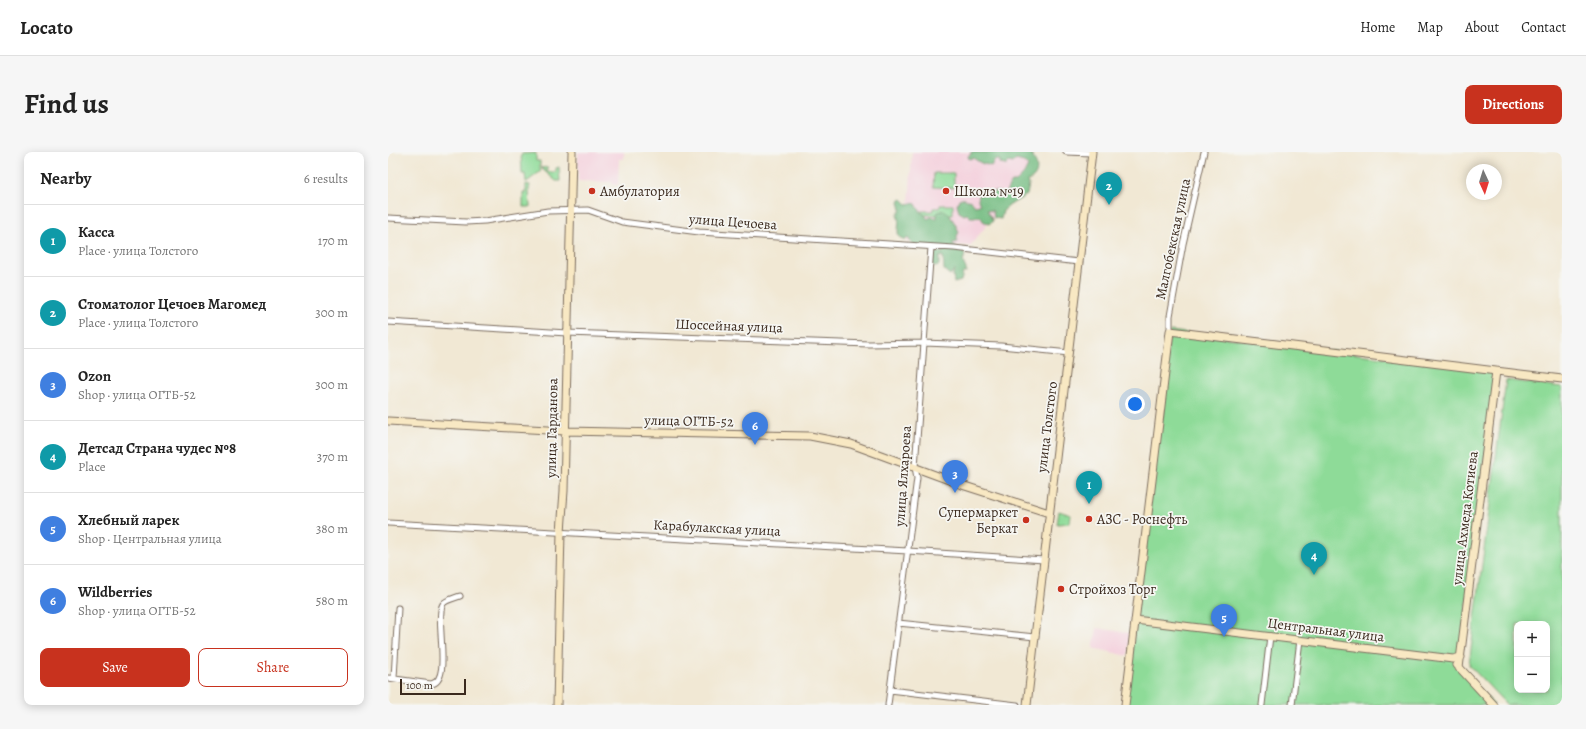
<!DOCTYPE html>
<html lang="en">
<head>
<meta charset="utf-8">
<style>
	:root { --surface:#fff; --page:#f6f6f6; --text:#222; --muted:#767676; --line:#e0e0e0; --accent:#c8321e }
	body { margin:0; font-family:Alegreya,serif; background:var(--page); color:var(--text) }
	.controls { position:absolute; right:12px; bottom:12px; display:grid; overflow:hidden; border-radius:8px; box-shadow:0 2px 10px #0003 }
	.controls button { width:36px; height:36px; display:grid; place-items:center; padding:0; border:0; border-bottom:1px solid var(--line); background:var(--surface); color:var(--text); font:20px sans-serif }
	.compass { position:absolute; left:1078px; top:12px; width:36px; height:36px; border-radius:50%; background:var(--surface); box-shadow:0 2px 10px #0003; rotate:176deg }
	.scale { position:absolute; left:12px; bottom:10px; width:66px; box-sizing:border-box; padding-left:4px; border:2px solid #3b2a1e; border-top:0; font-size:11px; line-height:14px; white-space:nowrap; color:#3b2a1e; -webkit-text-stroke:3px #f6f6f2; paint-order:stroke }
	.you { position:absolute; left:747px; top:252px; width:14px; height:14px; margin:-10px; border:3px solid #fff; border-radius:50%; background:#1a73e8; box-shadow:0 0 0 6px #1a73e833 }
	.badge { display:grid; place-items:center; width:26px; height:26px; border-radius:50%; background:var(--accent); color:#fff; font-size:13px; font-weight:700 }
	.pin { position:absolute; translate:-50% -33px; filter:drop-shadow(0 1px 2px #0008) }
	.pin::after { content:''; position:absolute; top:21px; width:14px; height:12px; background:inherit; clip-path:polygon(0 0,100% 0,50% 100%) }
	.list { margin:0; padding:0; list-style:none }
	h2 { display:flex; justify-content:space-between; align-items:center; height:52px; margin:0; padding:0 16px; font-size:17px }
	h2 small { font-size:13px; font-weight:400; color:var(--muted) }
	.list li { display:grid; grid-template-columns:26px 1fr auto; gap:12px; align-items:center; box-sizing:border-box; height:72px; padding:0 16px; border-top:1px solid var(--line) }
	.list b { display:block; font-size:15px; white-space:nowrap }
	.list p { margin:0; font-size:13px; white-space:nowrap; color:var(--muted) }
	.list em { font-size:13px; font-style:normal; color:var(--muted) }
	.actions { display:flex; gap:8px; padding:12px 16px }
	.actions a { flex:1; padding:9px 0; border:1px solid var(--accent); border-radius:8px; text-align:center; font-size:14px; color:var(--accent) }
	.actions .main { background:var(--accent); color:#fff }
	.map { position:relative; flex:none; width:1174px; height:553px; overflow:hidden; border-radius:8px }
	header { display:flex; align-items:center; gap:24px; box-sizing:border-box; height:56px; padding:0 20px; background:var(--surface); border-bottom:1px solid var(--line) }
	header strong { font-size:19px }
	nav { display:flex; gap:22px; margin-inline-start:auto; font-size:14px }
	.intro { display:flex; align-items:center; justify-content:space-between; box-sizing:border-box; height:96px; padding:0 24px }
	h1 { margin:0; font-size:28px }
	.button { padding:10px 18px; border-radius:8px; background:var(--accent); color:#fff; font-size:14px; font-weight:700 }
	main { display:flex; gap:24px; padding:0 24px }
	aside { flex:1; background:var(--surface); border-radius:8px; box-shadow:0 2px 10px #0003 }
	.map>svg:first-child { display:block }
	.built { fill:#f4cfdc }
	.green { fill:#8edb98; stroke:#64825b; fill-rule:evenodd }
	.forest { fill:#72bb80; stroke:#56724f }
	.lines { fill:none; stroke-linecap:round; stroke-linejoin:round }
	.street-casing { stroke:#7b6c5e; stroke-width:7 }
	.secondary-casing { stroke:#7b6c5e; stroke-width:9 }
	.street { stroke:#fff; stroke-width:5 }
	.secondary { stroke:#f8e8c3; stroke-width:7 }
	.poi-dot { fill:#c8321e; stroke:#f6f6f2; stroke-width:1.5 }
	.labels { text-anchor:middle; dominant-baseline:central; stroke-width:3.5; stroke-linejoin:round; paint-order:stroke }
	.poi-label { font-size:14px; fill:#3b2a1e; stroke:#f6f6f2; text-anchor:start }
	.street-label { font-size:14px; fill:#3b2a1e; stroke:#f6f6f2 }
</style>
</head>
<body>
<header>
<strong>Locato</strong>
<nav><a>Home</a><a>Map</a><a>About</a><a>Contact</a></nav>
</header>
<div class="intro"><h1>Find us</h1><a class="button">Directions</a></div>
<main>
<aside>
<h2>Nearby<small>6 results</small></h2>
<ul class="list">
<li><span class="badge" style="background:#0f9aa8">1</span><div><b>Касса</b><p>Place · улица Толстого</p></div><em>170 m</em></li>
<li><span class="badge" style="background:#0f9aa8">2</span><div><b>Стоматолог Цечоев Магомед</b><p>Place · улица Толстого</p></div><em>300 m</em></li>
<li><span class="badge" style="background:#3f7fe0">3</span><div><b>Ozon</b><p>Shop · улица ОГТБ-52</p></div><em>300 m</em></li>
<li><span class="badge" style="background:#0f9aa8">4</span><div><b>Детсад Страна чудес №8</b><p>Place</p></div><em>370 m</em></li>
<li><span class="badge" style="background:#3f7fe0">5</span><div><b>Хлебный ларек</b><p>Shop · Центральная улица</p></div><em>380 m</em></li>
<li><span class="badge" style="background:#3f7fe0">6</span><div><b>Wildberries</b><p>Shop · улица ОГТБ-52</p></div><em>580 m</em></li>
</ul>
<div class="actions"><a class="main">Save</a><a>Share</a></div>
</aside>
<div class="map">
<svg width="1174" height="553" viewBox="0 0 1174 553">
	<rect width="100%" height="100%" fill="#f6f6f2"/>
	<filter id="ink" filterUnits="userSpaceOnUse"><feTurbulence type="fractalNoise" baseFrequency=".025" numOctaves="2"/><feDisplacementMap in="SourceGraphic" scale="8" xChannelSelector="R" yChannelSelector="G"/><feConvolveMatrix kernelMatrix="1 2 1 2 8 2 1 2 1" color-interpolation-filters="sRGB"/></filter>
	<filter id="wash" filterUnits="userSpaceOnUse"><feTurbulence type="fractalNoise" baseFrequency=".012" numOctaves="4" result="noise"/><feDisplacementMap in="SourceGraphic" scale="16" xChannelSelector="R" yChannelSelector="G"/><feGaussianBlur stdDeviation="0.9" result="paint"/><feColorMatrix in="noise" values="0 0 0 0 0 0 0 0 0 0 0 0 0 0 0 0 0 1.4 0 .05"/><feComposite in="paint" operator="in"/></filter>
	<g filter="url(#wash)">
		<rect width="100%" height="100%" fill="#f1e8d4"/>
		<path class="built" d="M190,0H236V7H231L230,33L224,32V30L190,29Z
			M524,0H585L643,3L642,20L582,94L519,90Z
			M709,476L741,481L740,504L705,496Z"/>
		<path class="green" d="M148,1V9H152V17L153,19L140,29L138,30L137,22H134L133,2Z
			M160,15L159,16V20H168V16L171,15L172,29H168L153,16Z
			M546,21H566V36L545,35Z
			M138,32L142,33L141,37L142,55H135V40H138Z
			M552,53H565V63H530V59H545V56H552Z
			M782,179L1108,219L1071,516L1106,553H737Z
			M1118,228L1174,235V553H1119L1081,513ZM1129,472H1159V538H1129Z
			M671,359L683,363L682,371L669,372Z"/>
		<path class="forest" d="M583,0H641C649,9 654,23 640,29L641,32L639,43L622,53L615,59L613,67L606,66L605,59L599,58L605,69L601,72L595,69L593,65H582L579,62L576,63L571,60L569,52L571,47L574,46L583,49L587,54L592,53L590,48L591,43L599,40H611L612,43C620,43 619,35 624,30H628L636,22L640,14L636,10L628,8L625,11L620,10L619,13H616L612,11V8H607L603,14L593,11L585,6L581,7L580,4L583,2Z
			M514,47L519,52L525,51L528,52L533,61H535L540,67L542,65L549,66V62L550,60L556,58C563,63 568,73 571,80L569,84V90L565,91V93L577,101L575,110L578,117V120L575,121L573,129L566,131L565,122L567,117L562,123L556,118L555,104L551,105V113L549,115L544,113V102L550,100L555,101V99L524,92L520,86L517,88L511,85C508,78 513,70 509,63L513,58L511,49Z"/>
	</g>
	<g filter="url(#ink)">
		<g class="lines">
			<defs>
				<path id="street" d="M678,0L704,1
					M0,66L78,70L97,69L160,59L200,58L234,70L311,80L566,96L691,110
					M0,170L179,181L481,192L536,191L613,194L681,201
					M782,179V164L795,92L816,0
					M0,371L520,399L656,408
					M510,471L647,485
					M0,526L43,532C65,530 46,466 55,452C57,448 67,446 72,444
					M6,526L10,456
					M502,538L629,553
					M500,553L529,326L527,315L543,95
					M874,553L882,484
					M904,553L912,488"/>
				<path id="secondary" d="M0,269L178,279L422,284L463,292L577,334L661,361
					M747,468L1065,507L1073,505
					M1069,513L1106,553
					M1071,516L1108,219
					M169,553L173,380L176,339L184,0
					M639,553L704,0
					M737,553L782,179L1174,227"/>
			</defs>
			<use href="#street" class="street-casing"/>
			<use href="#secondary" class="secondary-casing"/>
			<use href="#street" class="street"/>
			<use href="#secondary" class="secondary"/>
		</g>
	</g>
	<g class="poi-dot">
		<circle cx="204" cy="39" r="4"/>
		<circle cx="558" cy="39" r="4"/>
		<circle cx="701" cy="367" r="4"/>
		<circle cx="638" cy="368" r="4"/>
		<circle cx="673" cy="437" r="4"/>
	</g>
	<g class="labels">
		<g class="poi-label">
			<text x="212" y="39">Амбулатория</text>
			<text x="566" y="39">Школа №19</text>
			<text x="630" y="360" text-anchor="end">Супермаркет<tspan x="630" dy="16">Беркат</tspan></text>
			<text x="709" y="367">АЗС - Роснефть</text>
			<text x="681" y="437">Стройхоз Торг</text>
		</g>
		<g class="street-label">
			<text transform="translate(345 70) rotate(4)">улица Цечоева</text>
			<text transform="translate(785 87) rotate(-78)">Малгобекская улица</text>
			<text transform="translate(341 174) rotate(2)">Шоссейная улица</text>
			<text transform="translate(301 269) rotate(1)">улица ОГТБ-52</text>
			<text transform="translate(659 275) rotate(-83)">улица Толстого</text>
			<text transform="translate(164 276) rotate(-89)">улица Гарданова</text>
			<text transform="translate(515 324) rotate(-86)">улица Ялхароева</text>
			<text transform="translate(1077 366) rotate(-83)">улица Ахмеда Котиева</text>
			<text transform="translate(329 376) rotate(3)">Карабулакская улица</text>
			<text transform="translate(938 478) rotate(7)">Центральная улица</text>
		</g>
	</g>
</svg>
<div class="controls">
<button>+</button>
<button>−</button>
</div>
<svg class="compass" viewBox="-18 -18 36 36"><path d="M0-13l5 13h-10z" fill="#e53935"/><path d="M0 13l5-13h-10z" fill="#767676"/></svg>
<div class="scale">100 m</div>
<div class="you"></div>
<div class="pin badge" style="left:701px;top:352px;background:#0f9aa8">1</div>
<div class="pin badge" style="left:721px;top:53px;background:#0f9aa8">2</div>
<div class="pin badge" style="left:567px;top:341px;background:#3f7fe0">3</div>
<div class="pin badge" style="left:926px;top:423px;background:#0f9aa8">4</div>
<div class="pin badge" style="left:836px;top:485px;background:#3f7fe0">5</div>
<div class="pin badge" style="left:367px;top:293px;background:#3f7fe0">6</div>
</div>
</main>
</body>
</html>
